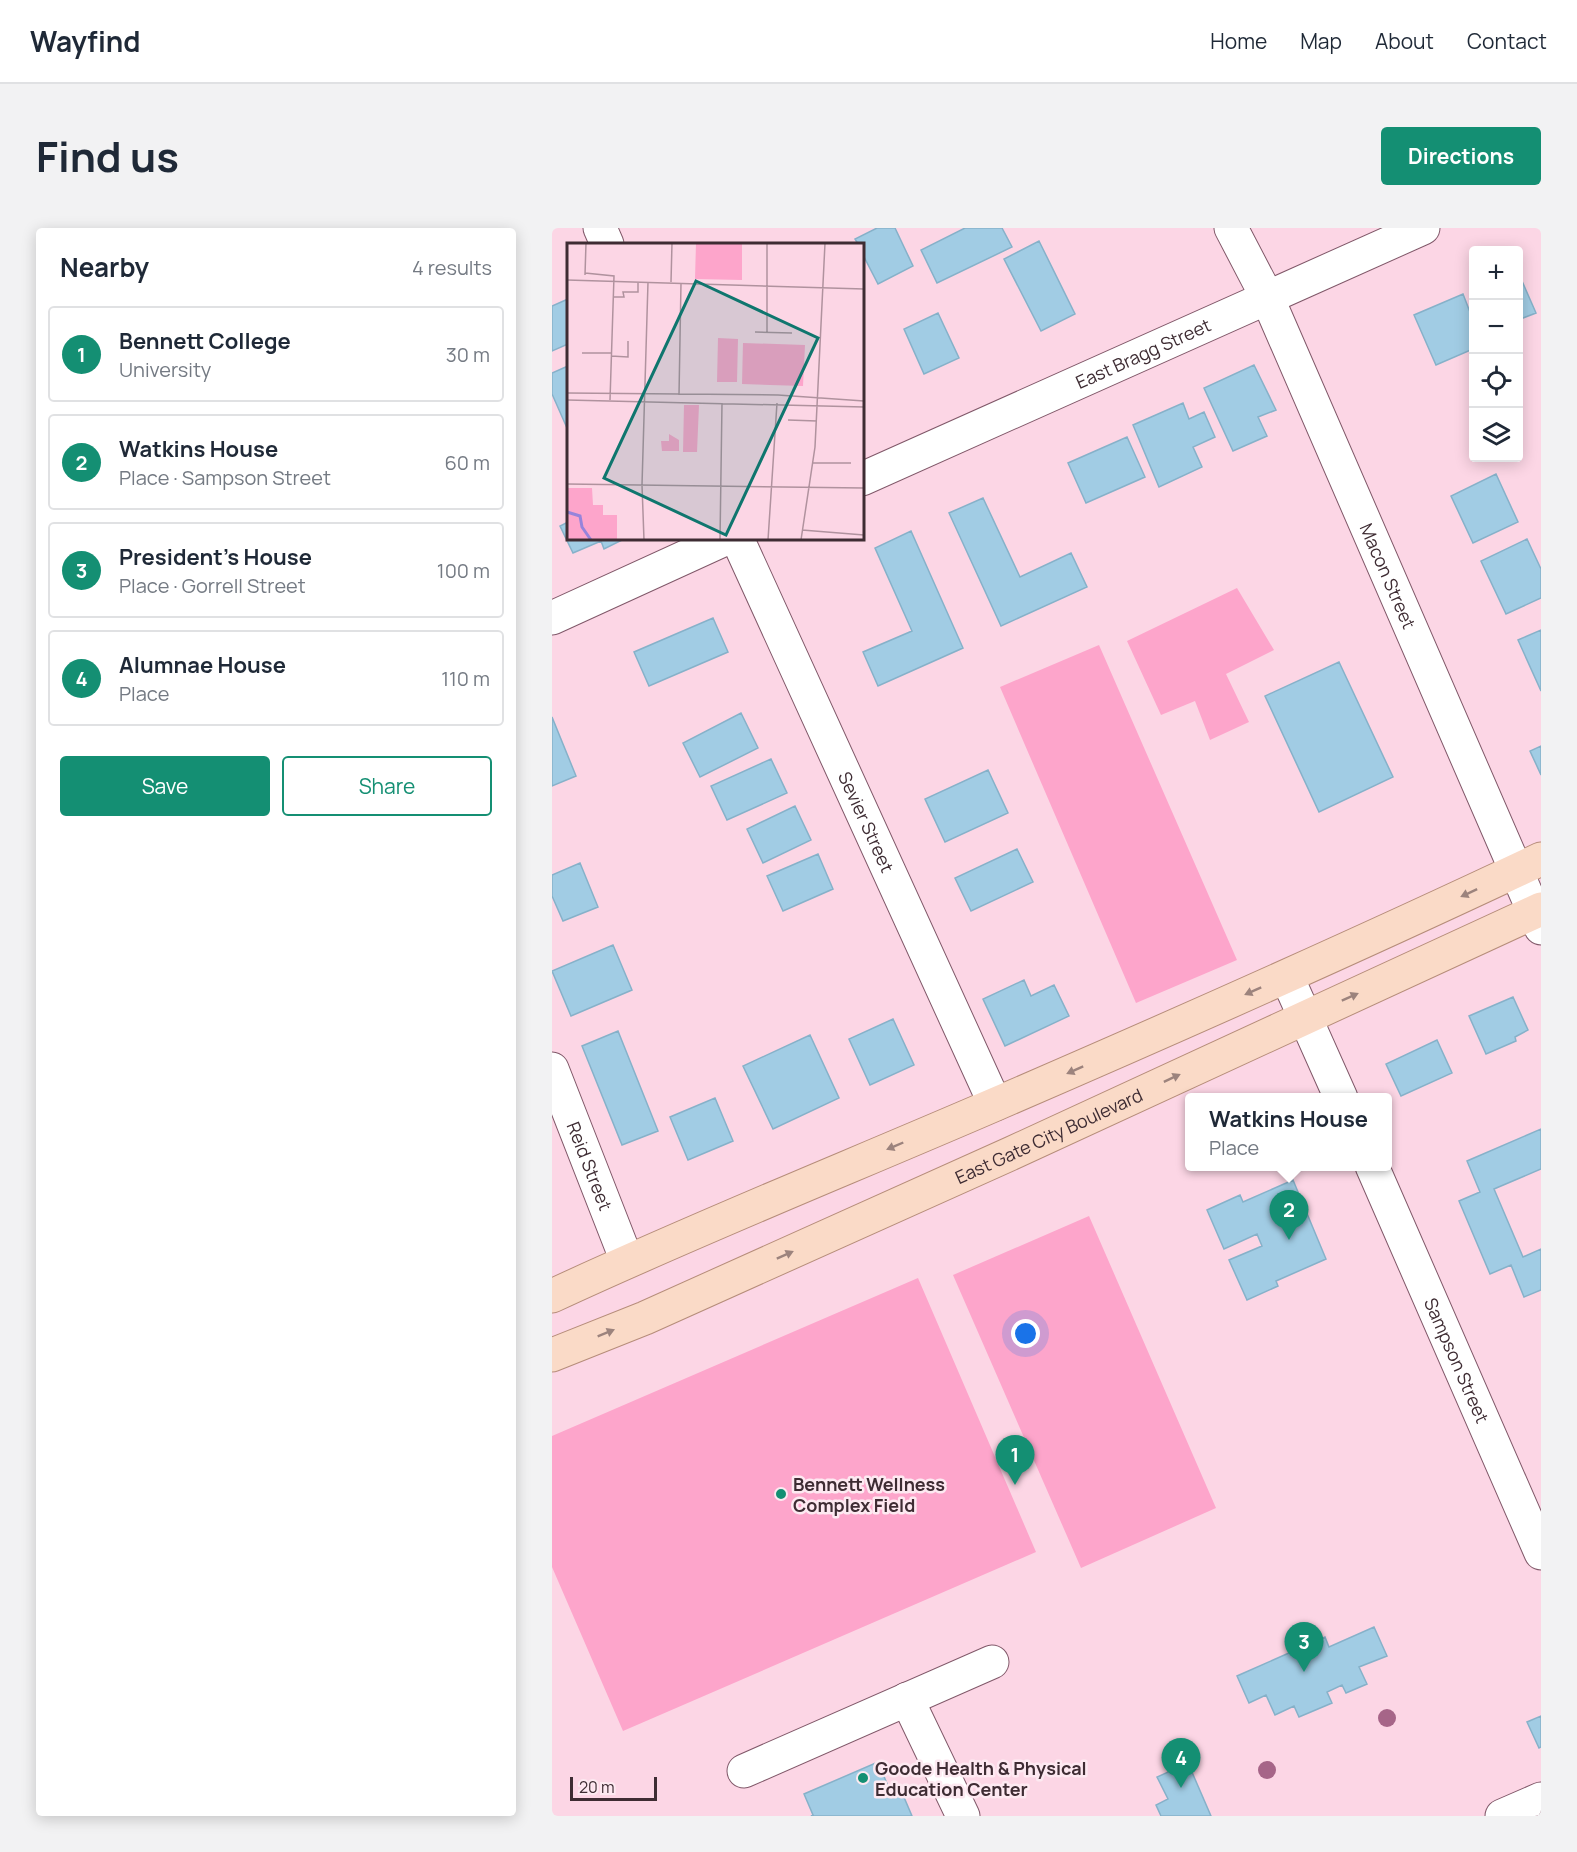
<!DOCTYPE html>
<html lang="en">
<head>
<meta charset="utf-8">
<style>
	:root { --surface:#fff; --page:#f2f2f3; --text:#1f2937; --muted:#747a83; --line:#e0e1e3; --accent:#148f73 }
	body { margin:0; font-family:Manrope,sans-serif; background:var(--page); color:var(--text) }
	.controls { position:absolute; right:18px; top:18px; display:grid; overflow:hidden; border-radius:6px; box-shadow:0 3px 15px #0003 }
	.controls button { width:54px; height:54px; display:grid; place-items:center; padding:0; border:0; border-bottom:2px solid var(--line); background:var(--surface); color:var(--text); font:30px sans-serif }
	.scale { position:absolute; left:18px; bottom:15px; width:87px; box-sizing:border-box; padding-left:6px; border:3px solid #3e2c33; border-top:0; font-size:16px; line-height:21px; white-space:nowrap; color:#3e2c33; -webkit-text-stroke:4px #fde9f1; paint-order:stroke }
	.you { position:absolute; left:474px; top:1106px; width:21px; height:21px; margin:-15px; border:4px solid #fff; border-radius:50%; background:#1a73e8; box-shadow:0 0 0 9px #1a73e833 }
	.badge { display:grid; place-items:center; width:39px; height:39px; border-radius:50%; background:var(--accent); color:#fff; font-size:20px; font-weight:700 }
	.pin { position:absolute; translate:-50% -50px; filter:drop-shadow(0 2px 3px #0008) }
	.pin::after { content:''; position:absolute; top:32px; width:21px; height:18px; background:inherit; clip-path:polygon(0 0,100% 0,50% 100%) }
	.popup { position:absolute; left:633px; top:865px; width:207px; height:78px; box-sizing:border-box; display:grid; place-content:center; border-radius:6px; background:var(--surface); filter:drop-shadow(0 2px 4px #0005); font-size:20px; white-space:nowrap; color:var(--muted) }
	.popup b { font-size:22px; color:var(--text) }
	.popup::after { content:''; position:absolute; left:50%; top:100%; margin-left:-12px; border:12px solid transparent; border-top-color:var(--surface) }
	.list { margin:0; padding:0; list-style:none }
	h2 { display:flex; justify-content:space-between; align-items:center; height:78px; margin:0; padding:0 24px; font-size:26px }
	h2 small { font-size:20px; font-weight:400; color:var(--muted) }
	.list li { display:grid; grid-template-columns:39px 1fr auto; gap:18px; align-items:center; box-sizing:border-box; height:96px; margin:0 12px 12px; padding:0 12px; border:2px solid var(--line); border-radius:6px }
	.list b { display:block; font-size:22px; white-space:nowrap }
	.list p { margin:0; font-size:20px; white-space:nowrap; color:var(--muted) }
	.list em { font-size:20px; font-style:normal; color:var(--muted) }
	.actions { display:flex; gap:12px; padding:18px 24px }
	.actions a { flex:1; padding:14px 0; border:2px solid var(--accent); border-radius:6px; text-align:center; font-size:21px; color:var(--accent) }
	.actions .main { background:var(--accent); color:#fff }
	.icon { flex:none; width:33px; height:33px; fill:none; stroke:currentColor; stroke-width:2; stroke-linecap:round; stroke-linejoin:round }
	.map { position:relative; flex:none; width:989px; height:1588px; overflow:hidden; border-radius:6px }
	header { display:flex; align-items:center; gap:36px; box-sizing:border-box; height:84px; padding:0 30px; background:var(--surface); border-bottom:2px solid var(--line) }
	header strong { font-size:28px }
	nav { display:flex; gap:33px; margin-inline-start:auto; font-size:21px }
	.intro { display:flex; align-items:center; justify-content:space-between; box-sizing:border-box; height:144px; padding:0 36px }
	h1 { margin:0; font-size:42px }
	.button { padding:15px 27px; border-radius:6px; background:var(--accent); color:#fff; font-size:21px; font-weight:700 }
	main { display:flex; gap:36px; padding:0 36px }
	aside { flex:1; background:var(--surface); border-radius:6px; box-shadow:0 3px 15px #0003 }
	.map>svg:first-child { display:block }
	.green { fill:#fda5cb }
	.building { fill:#a1cce4; stroke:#86b1c9; stroke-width:1.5 }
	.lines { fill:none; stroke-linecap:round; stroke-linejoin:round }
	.minor-casing { stroke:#805869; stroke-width:35 }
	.major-casing { stroke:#b68d7a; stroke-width:35 }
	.minor { stroke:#fff; stroke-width:33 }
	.major { stroke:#fadac7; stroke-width:33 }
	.tree { fill:#a66588 }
	.oneway { fill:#9c837d }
	.poi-dot { fill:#148f73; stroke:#fde9f1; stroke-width:2 }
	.labels { text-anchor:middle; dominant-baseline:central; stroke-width:5; stroke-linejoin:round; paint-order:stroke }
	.street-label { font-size:18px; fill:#3e2c33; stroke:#fde9f1 }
	.poi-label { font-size:18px; font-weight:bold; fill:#3e2c33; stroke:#fde9f1; text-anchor:start }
	.inset-river { fill:none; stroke:#9684db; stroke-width:3 }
	.inset-road { fill:none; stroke:#b0929e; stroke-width:1.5 }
	.view { fill:#0f766e; fill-opacity:0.15; stroke:#0f766e; stroke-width:3 }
	.inset-edge { fill:none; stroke:#3e2c33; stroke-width:3 }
</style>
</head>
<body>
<header>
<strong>Wayfind</strong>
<nav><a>Home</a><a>Map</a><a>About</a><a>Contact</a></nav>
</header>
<div class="intro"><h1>Find us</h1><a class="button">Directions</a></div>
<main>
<aside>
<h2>Nearby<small>4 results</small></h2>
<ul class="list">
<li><span class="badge">1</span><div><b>Bennett College</b><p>University</p></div><em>30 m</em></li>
<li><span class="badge">2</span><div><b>Watkins House</b><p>Place · Sampson Street</p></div><em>60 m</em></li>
<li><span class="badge">3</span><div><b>President's House</b><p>Place · Gorrell Street</p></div><em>100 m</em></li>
<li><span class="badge">4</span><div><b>Alumnae House</b><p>Place</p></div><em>110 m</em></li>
</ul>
<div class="actions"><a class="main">Save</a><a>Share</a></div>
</aside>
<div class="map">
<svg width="989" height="1588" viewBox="0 0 989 1588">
	<rect width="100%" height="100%" fill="#fcd6e5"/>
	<path class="green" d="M685,360L722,422L674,446L697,494L658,512L643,473L609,487L575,413Z
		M547,417L685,732L584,775L448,459Z
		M537,988L664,1280L529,1340L401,1047Z
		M366,1050L484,1324L71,1503L0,1339V1208Z"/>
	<path class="building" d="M325,0H343L361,38L326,56L310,25V16H306L303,11Z
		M413,0H450L460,19L385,55L369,22Z
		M487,13L523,86L489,103L452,31Z
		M966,44L984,85L966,92Z
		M911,66L921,92V121L884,137L862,87Z
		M16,71V116L0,123V78Z
		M386,85L407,130L372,146L352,101Z
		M702,137L724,182L706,189L715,208L681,223L652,160Z
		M16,138V199L15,200L0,166V145Z
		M631,175L637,191L652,184L663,209L641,219L650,239L607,259L581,197Z
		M575,209L593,249L534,275L516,235Z
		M944,246L966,294L921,315L899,268Z
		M431,270L468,349L519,325L535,359L449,398L397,285Z
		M16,294V310H74L52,321L49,313L21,325L8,298Z
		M359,303L411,420L326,458L311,424L360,403L323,320Z
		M975,311L989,341V370L954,386L929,333Z
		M161,390L176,424L97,458L82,424Z
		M989,402V463L966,412Z
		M787,434L841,549L767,584L713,468Z
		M189,485L206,520L148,549L131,515Z
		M0,489L24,548L0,558Z
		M989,518V547L978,523Z
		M219,531L235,565L175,592L159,558Z
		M436,542L456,585L393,614L373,571Z
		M243,578L259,612L211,635L195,601Z
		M465,621L481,654L419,683L403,650Z
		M266,626L281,661L231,683L215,648Z
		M28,635L46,679L11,693L0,668V647Z
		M61,717L80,762L19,788L0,743Z
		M472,752L479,768L502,757L517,788L453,818L431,771Z
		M961,769L976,802L963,809L964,813L934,826L917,788Z
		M341,791L362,837L318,857L297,811Z
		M66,803L106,903L70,917L30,818Z
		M258,807L287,870L221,901L191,838Z
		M885,812L900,845L849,868L834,836Z
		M163,870L181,913L136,932L118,889Z
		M989,901V941L942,961L971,1029L989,1021V1062L972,1069L959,1037L938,1046L907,973L928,964L915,933Z
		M741,952L774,1031L724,1053L726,1058L695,1072L677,1032L710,1018L705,1006L672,1021L655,982L688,967L691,974Z
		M822,1399L835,1428L807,1439L815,1456L794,1465L790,1457L775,1464L780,1475L747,1489L742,1478L723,1487L714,1467L697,1475L685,1448L773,1409L777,1419Z
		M989,1488V1519L987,1520L975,1494Z
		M326,1534L341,1570L351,1567L360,1588H259L261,1587L252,1566Z
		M636,1535L659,1588H609L604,1577L616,1571L605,1549Z"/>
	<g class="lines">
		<defs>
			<g id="minor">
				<path d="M48,0L55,16"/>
				<path id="s1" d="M679,0L715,69L989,700"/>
				<path id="s2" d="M310,251L871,0"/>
				<path id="s3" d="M185,310L443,876"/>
				<path d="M0,390L175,310"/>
				<path d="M735,749L789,870"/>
				<path id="s4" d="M0,841L75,1033"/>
				<path id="s5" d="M820,938L989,1325"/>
				<path d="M355,1471L411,1588"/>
				<path d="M192,1543L440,1434"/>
				<path d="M950,1588L989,1571"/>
			</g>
			<g id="major">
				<path d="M0,1068C146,1000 296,940 444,876C627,797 809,716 989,631"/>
				<path id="s6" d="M0,1127L93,1090L460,925L989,681"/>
			</g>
		</defs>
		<use href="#minor" class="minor-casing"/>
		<use href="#major" class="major-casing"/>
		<use href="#minor" class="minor"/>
		<use href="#major" class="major"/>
	</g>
	<g class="tree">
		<circle cx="835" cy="1490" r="9"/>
		<circle cx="715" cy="1542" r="9"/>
	</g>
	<defs><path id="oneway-solid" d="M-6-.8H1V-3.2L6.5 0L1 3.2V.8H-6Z" transform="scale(1.5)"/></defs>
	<g class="oneway">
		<use href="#oneway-solid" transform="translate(917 665) rotate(155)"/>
		<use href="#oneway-solid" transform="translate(701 763) rotate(156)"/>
		<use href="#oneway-solid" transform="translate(798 769) rotate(-24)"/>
		<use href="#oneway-solid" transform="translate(523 842) rotate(156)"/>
		<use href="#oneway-solid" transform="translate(620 850) rotate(-25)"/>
		<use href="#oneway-solid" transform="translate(343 918) rotate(157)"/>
		<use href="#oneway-solid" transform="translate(233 1027) rotate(-24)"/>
		<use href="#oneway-solid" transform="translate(54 1105) rotate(-22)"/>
	</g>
	<g class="poi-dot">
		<circle cx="229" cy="1266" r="6"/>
		<circle cx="311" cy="1550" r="6"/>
	</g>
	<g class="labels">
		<g class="street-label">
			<text stroke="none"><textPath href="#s2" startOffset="308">East Bragg Street</textPath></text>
			<text stroke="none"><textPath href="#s1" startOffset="382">Macon Street</textPath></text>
			<text stroke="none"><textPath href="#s3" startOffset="312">Sevier Street</textPath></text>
			<text stroke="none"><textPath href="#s6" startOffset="543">East Gate City Boulevard</textPath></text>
			<text stroke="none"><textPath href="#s4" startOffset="104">Reid Street</textPath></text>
			<text stroke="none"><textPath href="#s5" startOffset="212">Sampson Street</textPath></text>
		</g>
		<g class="poi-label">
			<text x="241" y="1256">Bennett Wellness<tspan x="241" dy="21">Complex Field</tspan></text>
			<text x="323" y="1540">Goode Health &amp; Physical<tspan x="323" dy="21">Education Center</tspan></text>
		</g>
	</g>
	<g transform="translate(15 15)">
		<rect width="297" height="297" fill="#fcd6e5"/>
		<path d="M129,0H175V37L128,36ZM151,95L171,96L170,139H150ZM176,100L238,102L236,143L175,141ZM117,162H132L130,209H116ZM102,191L112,197V208H95L94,198H102ZM0,245H25L26,262H36V272H50V297H0Z" fill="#fda5cb"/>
		<path class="inset-river" d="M0,269L13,273L15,284L24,297"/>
		<path class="inset-road" d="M200,0V89M18,30L47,33L43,157M18,32L19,0M0,37L297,46M104,39L105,0M47,54H57L56,49H71V39M188,89L225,90M15,110H45M44,113L61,114V98M0,150L211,152L297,158M112,152L114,40M0,157L297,164M221,177L250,178M246,220H284M0,241L297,245M235,287L297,292M77,297L75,242L81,39M153,297L155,160M201,297L210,160M234,297L248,204L258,0"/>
		<path class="view" d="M129,38L251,95L159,292L37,235Z"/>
		<rect width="297" height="297" class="inset-edge"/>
	</g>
</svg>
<div class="controls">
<button>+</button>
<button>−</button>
<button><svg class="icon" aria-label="locate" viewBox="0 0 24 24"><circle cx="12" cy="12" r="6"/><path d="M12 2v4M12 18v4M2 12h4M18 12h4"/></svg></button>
<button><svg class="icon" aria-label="layers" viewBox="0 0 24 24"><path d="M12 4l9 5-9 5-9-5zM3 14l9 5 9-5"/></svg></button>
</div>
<div class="scale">20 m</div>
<div class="you"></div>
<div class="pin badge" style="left:463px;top:1257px">1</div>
<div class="pin badge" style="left:737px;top:1012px">2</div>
<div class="popup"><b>Watkins House</b>Place</div>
<div class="pin badge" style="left:752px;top:1444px">3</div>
<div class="pin badge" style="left:629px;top:1560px">4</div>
</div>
</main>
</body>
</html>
